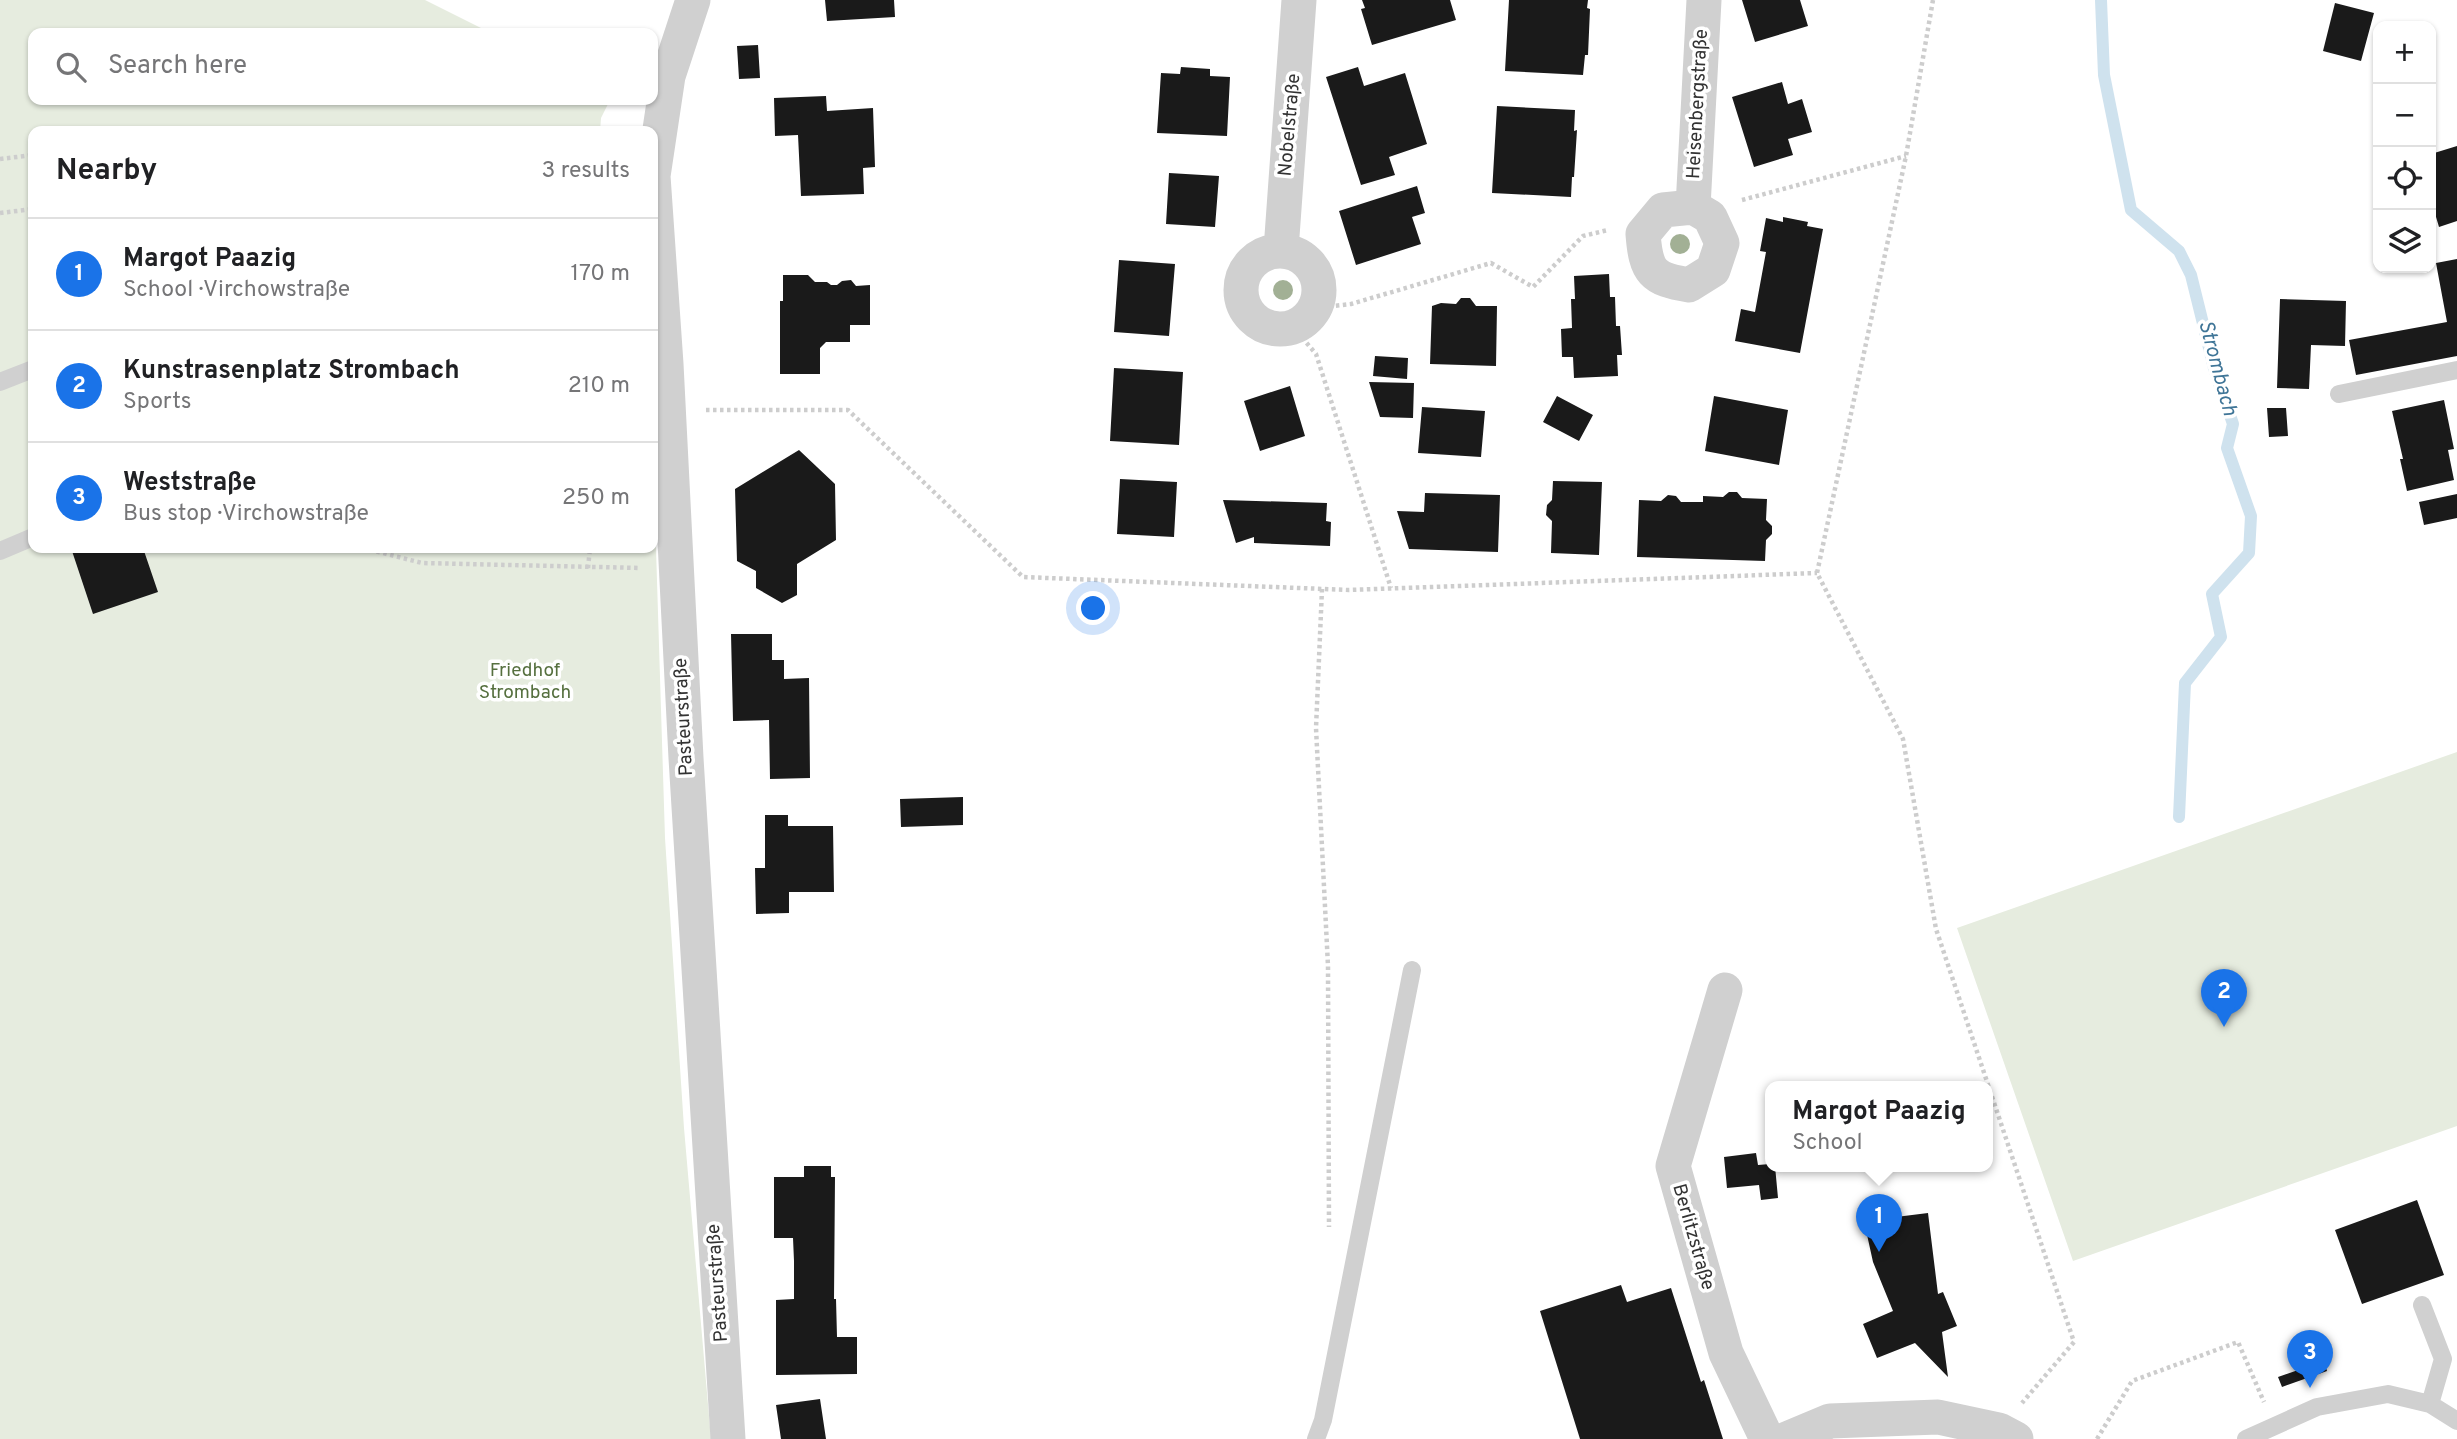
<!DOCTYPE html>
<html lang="en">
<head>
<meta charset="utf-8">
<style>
	:root { --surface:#fff; --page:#f6f6f6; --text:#202124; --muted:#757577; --line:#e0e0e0; --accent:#1a73e8 }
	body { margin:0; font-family:Overpass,sans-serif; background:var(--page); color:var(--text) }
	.controls { position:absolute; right:21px; top:21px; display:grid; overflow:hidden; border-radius:14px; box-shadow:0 2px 5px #0004 }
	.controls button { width:63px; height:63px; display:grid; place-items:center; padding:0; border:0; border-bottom:2px solid var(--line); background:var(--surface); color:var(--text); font:35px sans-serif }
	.you { position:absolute; left:1094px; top:609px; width:24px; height:24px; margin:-18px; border:5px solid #fff; border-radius:50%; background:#1a73e8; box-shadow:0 0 0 10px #1a73e833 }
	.badge { display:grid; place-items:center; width:46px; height:46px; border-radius:50%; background:var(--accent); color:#fff; font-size:23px; font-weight:700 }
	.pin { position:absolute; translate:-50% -58px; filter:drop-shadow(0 2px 4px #0008) }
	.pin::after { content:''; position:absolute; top:37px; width:24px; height:21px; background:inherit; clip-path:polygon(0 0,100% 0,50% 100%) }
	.popup { position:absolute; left:1765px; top:1081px; width:228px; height:91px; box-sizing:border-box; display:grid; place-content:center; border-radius:14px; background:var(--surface); filter:drop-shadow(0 2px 5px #0005); font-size:23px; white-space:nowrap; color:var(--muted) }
	.popup b { font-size:26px; color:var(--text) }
	.popup::after { content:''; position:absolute; left:50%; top:100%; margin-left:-14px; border:14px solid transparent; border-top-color:var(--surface) }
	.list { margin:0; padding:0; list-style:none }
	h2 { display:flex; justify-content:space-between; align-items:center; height:91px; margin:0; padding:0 28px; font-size:30px }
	h2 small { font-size:23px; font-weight:400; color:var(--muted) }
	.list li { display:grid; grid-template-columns:46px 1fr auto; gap:21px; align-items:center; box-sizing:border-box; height:112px; padding:0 28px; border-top:2px solid var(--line) }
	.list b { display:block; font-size:26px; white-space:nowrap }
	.list p { margin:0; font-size:23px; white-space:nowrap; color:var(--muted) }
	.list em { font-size:23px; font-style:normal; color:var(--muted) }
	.icon { flex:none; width:38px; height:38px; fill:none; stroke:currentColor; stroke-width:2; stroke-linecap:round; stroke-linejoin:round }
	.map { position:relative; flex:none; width:2457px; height:1439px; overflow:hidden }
	.search { position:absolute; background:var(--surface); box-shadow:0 2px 5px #0004; left:28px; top:28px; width:630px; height:77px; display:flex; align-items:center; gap:18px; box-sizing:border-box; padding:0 24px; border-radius:14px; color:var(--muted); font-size:26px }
	.panel { position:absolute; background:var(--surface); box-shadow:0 2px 5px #0004; left:28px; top:126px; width:630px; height:427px; border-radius:14px }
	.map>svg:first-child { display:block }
	.green { fill:#e6ecdf }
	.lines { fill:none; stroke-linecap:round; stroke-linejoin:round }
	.stream { stroke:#cfe2ee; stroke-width:12 }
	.building { fill:#1a1a1a }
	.path { stroke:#cdcdcd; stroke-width:4.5; stroke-dasharray:3.5 3.5; stroke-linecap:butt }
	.service { stroke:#d0d0d0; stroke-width:18 }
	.minor { stroke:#d0d0d0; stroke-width:35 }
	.tree { fill:#a2b095 }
	.labels { text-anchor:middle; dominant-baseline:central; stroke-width:7; stroke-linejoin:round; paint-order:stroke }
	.street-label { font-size:19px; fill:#333; stroke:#fff }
	.park-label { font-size:19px; fill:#56703f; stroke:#fff }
	.water-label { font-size:21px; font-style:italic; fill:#3f7597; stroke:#fff }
</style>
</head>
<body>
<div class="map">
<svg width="2457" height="1439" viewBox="0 0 2457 1439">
	<rect width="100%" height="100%" fill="#fff"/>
	<path class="green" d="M0,0H425L491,33H33V100H610L601,118L600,131H33V548H653V452L665,838L684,1128L711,1439H0Z
		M2457,752V1126L2073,1261L1957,928Z"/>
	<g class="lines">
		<path class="stream" d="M2101,0L2104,75L2131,210L2179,251L2191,275L2214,368L2233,424L2227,448L2251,516L2249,553L2212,594L2221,637L2185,683L2179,817"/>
	</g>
	<path class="building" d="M825,0H894L895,17L827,21Z
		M1362,0H1450L1456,20L1372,45L1361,9L1365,8Z
		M1509,0H1588L1587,8L1590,9L1588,55H1585L1583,75L1505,71Z
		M1742,0H1800L1808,26L1755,42Z
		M2335,3L2374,13L2361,61L2323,51Z
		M758,45L760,78L739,79L737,46Z
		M1181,67L1210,69V76L1230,77L1227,136L1157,133L1161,73L1180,74Z
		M1358,67L1364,86L1405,73L1427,144L1389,157L1395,175L1361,185L1326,77Z
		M1782,82L1788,104L1802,99L1812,132L1788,139L1793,155L1754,167L1732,97Z
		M826,96L827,111L873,108L875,167L863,168L864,194L801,196L798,135L775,136L774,98Z
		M1497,106L1575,110L1574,131L1577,130L1574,177H1572L1571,197L1492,193Z
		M2457,146V221L2439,227L2431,200V154Z
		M1169,173L1219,176L1215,227L1166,224Z
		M1417,186L1425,213L1412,217L1421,244L1356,265L1339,211Z
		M1783,217L1808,222L1807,226L1823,229L1800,353L1735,341L1741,309L1755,312L1766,252L1760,251L1766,218L1783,222Z
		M2457,259V356L2356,375L2349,340L2447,322L2436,263Z
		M1119,260L1175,264L1169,336L1114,332Z
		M1609,274L1610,297H1615L1616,326H1620L1622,355H1617L1618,376L1574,378L1573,357H1562L1561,329L1572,328L1571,299H1575L1574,276Z
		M783,275H808L815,282H827L831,285H837L842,281L851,280L856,286L870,285V325H850V342H826L820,348V374H780V301H783Z
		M1461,298H1470L1476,306H1497L1496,366L1430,364L1432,306L1441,303L1456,304Z
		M2280,299L2346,301L2345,346L2311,345L2309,389L2277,388Z
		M1375,356L1408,358L1407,379L1373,376Z
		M1114,368L1183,372L1179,445L1110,441Z
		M1369,382L1414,383L1413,418L1380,417Z
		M1290,386L1305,436L1260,451L1244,401Z
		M1557,396L1593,415L1579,441L1543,422Z
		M1714,396L1788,410L1779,465L1705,451Z
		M2444,400L2454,449L2448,450L2454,480L2407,491L2400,459H2403L2392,411Z
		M1422,407L1485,411L1481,457L1418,453Z
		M2267,408H2286L2288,436L2269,437Z
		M799,450L835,484L836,540L797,564V595L782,603L756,588V571L737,561L735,489Z
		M1120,479L1177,482L1174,537L1117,534Z
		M1553,481L1602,482L1599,555L1551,553L1552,521L1546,515L1547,505L1552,500Z
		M1729,492H1737L1742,498L1767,499L1766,520L1772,526V534L1766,540L1765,561L1637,557L1639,500L1661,501L1668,495L1676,496L1681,502H1703V496L1723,497Z
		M1425,493L1500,495L1498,552L1409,549L1397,511L1424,512Z
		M2457,494V518L2424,525L2419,502Z
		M1223,500L1327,503L1326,521L1331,522L1330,546L1254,543V537L1236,543Z
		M71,548H143L158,592L93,614Z
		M731,634H772V660H784V679L809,678L810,778L770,779L769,720L733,721Z
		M963,797V825L901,827L900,799Z
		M765,815H788V826H833L834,892H789V913L756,914L755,868H765Z
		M1756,1153L1758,1165L1770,1164V1166H1775L1778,1198L1761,1200L1759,1185L1727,1188L1724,1157Z
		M804,1166H831V1177H835L834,1299H836L837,1337H857V1374L776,1375V1300L794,1299V1261L793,1238H774V1177H804Z
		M2417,1200L2444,1275L2362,1304L2335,1230Z
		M1928,1213L1938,1294L1943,1292L1957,1326L1942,1332L1948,1377L1915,1343L1877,1358L1863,1324L1893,1311L1873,1262L1864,1221Z
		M1621,1285L1627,1302L1671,1288L1701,1382L1704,1380L1723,1439H1580L1540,1311Z
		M2324,1361L2327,1371L2282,1387L2278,1377Z
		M820,1399L826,1439H781L776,1405Z"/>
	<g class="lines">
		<path class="path" d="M1933,0L1906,156L1817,573L1903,739L1936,929L2074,1342L2022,1403
			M0,159L33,155
			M1742,200L1906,156
			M0,213L33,209
			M1315,308L1351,304L1491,263L1533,287L1583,236L1608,230
			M1293,327L1316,354L1391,588
			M706,410H848L1023,577L1349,590L1817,573
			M363,548L422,563L641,568
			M588,568L590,548
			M1322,589L1316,728L1328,966L1329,1227
			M2097,1439L2132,1381L2238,1342L2264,1402"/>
		<path class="service" d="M0,382L33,369
			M2339,394L2457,370
			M0,551L33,537
			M2422,1305L2443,1359L2430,1404
			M1316,1439L1323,1420L1412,970
			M2246,1439L2317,1407L2388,1394L2430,1404L2457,1421"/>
		<path class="minor" d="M693,0L668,76L653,176L666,364L686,758L728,1439
			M1693,207L1710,217L1722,243L1713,270L1689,285C1652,279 1646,272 1643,234L1663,210Z
			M1693,207L1704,0
			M1281,250L1299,0
			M1241 290a39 39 0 1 1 78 0a39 39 0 1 1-78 0Z
			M1725,990L1673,1166L1726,1353L1767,1439
			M1787,1439L1830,1421L1938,1417L1999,1430L2016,1439"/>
	</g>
	<g class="tree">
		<circle cx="1680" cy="244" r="10"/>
		<circle cx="1283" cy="290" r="10"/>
	</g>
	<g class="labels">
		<g class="street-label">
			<text transform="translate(1698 104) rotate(-87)">Heisenbergstraße</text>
			<text transform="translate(1290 125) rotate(-85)">Nobelstraße</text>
			<text transform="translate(684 717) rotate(-93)">Pasteurstraße</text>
			<text transform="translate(1693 1237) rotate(74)">Berlitzstraße</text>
			<text transform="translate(718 1283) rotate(-94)">Pasteurstraße</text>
		</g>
		<g class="park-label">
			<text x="525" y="671">Friedhof<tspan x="525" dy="22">Strombach</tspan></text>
		</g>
		<g class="water-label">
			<text transform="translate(2217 368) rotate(75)">Strombach</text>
		</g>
	</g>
</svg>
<div class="controls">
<button>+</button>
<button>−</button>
<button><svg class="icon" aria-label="locate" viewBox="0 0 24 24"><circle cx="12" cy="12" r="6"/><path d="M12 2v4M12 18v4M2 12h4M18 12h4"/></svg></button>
<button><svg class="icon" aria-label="layers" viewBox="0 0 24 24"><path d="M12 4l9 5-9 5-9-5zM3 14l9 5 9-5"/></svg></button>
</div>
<div class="you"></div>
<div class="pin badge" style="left:1879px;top:1252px">1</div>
<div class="popup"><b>Margot Paazig</b>School</div>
<div class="pin badge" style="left:2224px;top:1027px">2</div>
<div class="pin badge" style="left:2310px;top:1388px">3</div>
<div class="search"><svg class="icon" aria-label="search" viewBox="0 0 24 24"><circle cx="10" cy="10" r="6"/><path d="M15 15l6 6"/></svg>Search here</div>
<section class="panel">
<h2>Nearby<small>3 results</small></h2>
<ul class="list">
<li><span class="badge">1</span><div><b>Margot Paazig</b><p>School · Virchowstraße</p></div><em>170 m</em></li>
<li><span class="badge">2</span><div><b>Kunstrasenplatz Strombach</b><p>Sports</p></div><em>210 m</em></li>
<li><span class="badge">3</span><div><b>Weststraße</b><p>Bus stop · Virchowstraße</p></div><em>250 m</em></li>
</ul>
</section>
</div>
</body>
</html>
